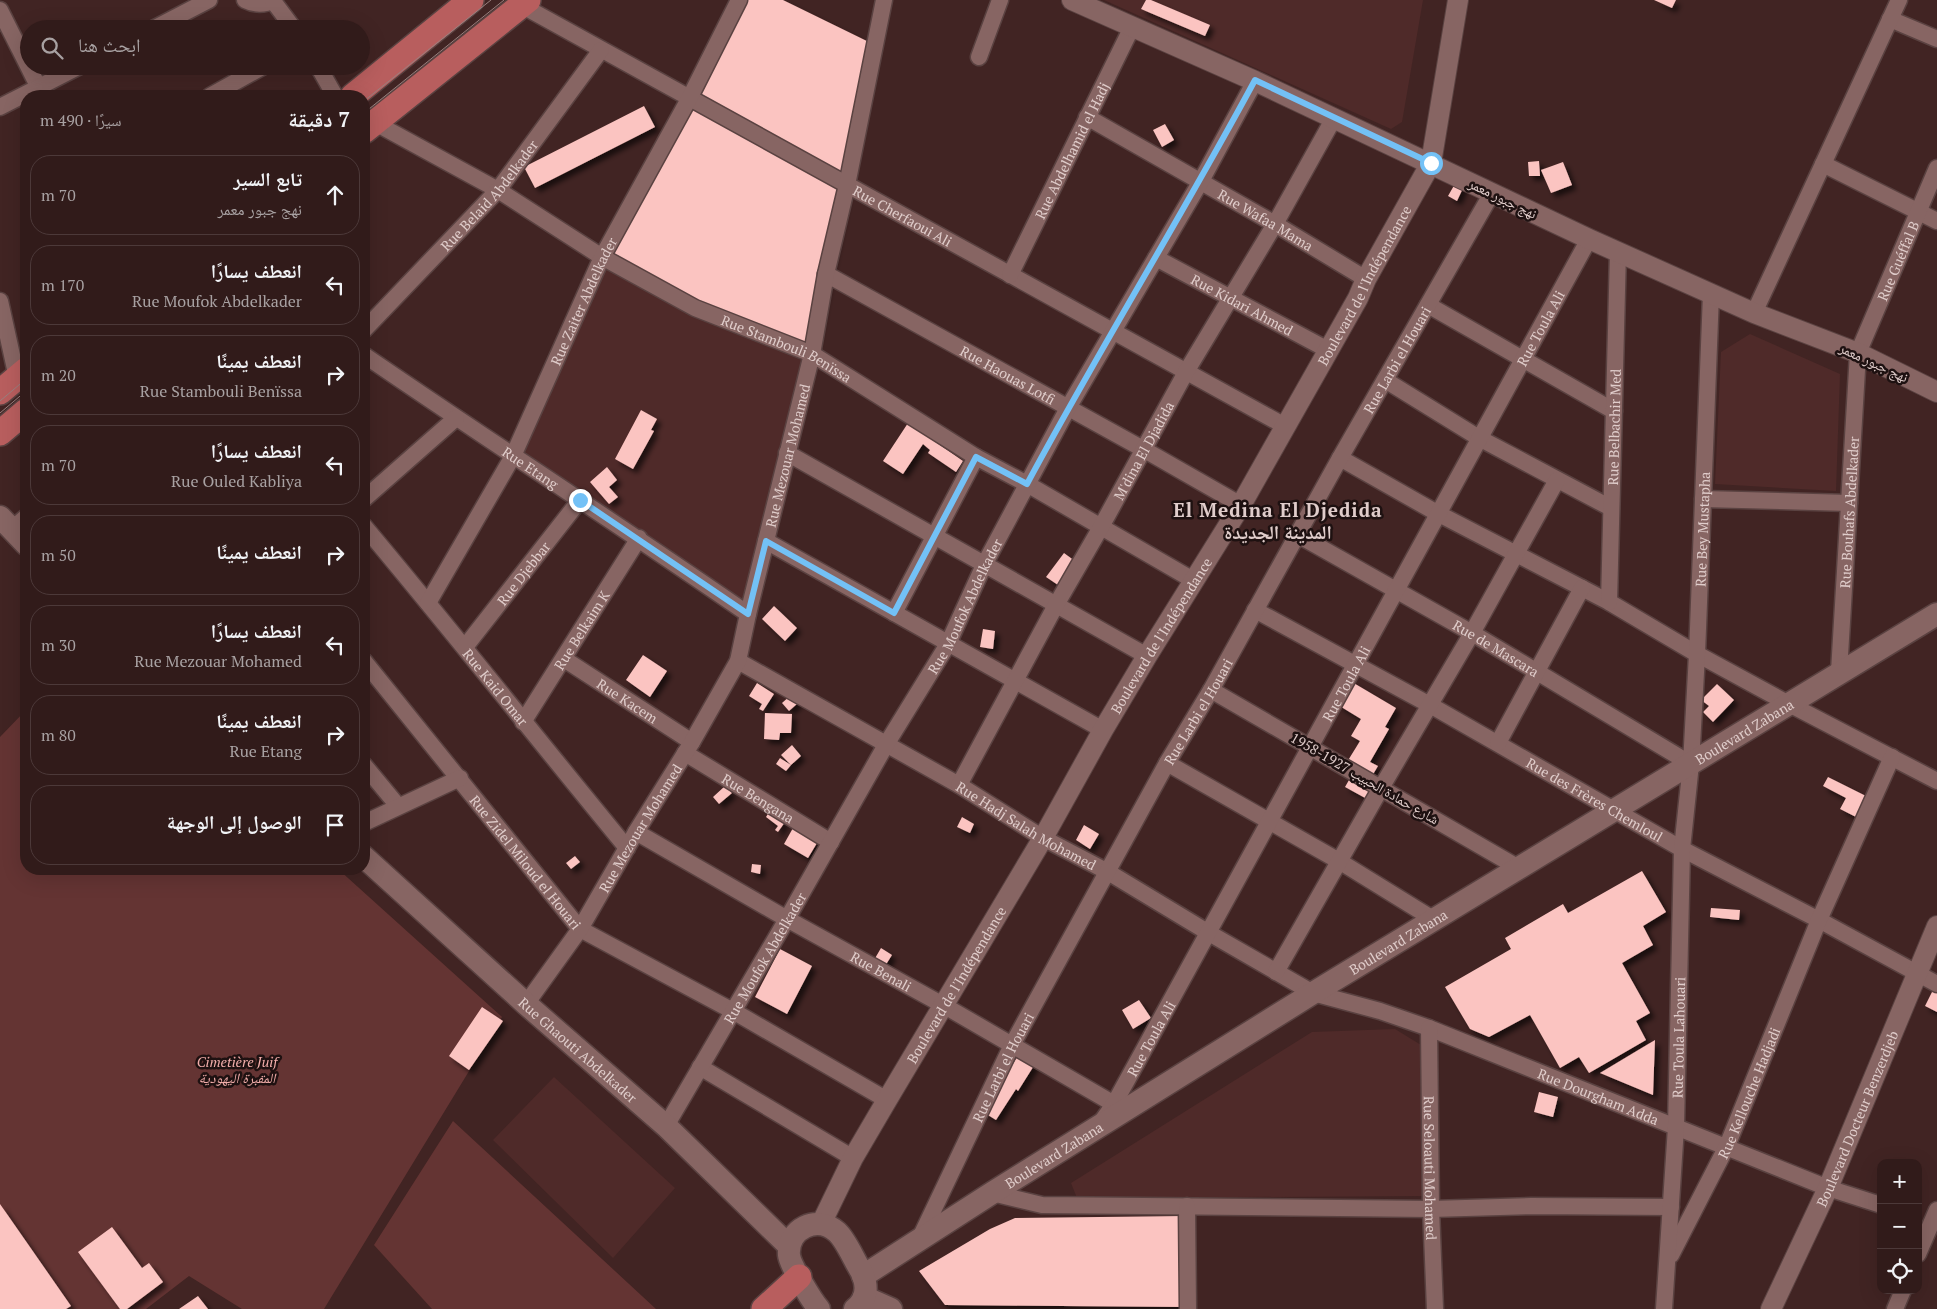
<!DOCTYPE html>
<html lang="ar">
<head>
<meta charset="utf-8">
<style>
	:root { --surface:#311b1a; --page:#392423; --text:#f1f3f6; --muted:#a8a1a2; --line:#4c3939 }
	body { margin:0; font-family:"PT Serif","Noto Naskh Arabic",serif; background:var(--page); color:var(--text); direction:rtl }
	.controls { position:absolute; right:15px; bottom:15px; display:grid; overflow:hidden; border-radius:10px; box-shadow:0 5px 20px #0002 }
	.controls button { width:45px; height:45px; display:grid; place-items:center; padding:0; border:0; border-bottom:1px solid var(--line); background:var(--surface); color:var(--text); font:25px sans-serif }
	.stop { position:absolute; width:15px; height:15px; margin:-11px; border:4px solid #73c1f6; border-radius:50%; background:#fff }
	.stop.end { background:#73c1f6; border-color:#fff; box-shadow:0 1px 5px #0008 }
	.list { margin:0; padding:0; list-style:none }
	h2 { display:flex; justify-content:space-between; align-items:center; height:65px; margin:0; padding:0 20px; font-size:21px }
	h2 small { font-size:16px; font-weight:400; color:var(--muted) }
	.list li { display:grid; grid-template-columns:32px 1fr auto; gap:15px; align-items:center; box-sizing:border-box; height:80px; margin:0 10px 10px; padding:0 10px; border:1px solid var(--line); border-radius:20px }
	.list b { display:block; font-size:19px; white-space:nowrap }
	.list p { margin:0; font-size:16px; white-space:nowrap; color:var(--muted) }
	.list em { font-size:16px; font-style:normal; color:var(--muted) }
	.icon { flex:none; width:28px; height:28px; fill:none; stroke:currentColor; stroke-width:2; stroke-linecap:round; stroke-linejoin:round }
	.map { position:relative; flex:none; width:1937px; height:1309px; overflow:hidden; direction:ltr }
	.search { position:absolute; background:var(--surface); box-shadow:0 5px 20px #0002; left:20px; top:20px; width:350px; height:55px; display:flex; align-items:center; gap:12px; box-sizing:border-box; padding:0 18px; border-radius:28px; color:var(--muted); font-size:19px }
	.panel { position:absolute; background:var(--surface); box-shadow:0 5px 20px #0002; left:20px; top:90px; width:350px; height:785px; border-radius:20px; direction:rtl }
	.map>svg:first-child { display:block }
	.built { fill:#4f2a29 }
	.green { fill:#643433 }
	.building { fill:#fbc4c1; filter:url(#shadow) }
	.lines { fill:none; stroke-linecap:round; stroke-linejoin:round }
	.minor-casing { stroke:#5a4241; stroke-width:19 }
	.tertiary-casing { stroke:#5a4241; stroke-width:22 }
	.secondary-casing { stroke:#5a4241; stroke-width:25 }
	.primary-casing { stroke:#5a4241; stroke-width:28 }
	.minor { stroke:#876563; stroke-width:16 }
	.tertiary { stroke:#876563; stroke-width:20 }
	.secondary { stroke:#876563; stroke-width:22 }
	.primary { stroke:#b85e5e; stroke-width:25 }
	.tram { stroke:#98807f; stroke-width:1 }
	.route { stroke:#73c1f6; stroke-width:6 }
	.labels { text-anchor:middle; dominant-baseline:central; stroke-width:5; stroke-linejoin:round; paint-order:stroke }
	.street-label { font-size:14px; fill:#e0cdcb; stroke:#1e1111 }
	.park-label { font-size:14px; font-style:italic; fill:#f3aeab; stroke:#1e1111 }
	.district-label { font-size:19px; font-weight:bold; letter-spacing:1px; fill:#e0cdcb; stroke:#1e1111 }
</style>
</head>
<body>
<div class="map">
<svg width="1937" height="1309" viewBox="0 0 1937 1309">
	<defs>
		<filter id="shadow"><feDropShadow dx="4.5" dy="4.5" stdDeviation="2.5" flood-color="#0009"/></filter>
	</defs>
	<rect width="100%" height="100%" fill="#412423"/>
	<path class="built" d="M1104,0H1423L1402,122L1391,129Z
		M602,257L812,354L748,614L513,456Z
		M1750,334L1840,374L1836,491L1715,484L1721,352Z
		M1395,1029L1421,1045L1423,1196L1077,1198L1071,1183L1312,1032Z
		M554,1077L675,1188L613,1258L493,1140Z"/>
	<path class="green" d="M26,710V869H338L502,1017L324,1309H242L189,1276L146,1309H0V737Z
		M453,1121L656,1309H432L374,1245Z"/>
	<path class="building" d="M739,0H783L875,45L840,175L693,91Z
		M1146,0H1151L1210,25L1205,36L1141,9Z
		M1654,0H1676L1672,8Z
		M690,97L847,185L812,354L602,257Z
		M644,106L655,127L535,188L524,167Z
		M1165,124L1174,140L1162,147L1153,130Z
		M1539,161L1540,176H1529L1528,162Z
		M1563,162L1572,185L1551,193L1541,170Z
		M1456,182L1464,186L1457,201L1448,196Z
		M641,410L657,419L651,430L654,431L633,469L615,459Z
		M908,423L963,461L956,472L928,453L930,450L923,444L903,474L883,461Z
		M607,467L617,480L609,487L618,497L609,504L590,482Z
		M1064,553L1079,564L1061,587L1046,577Z
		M774,606L797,628L785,641L762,619Z
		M983,629L995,631L993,649L980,647Z
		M643,655L667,671L650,697L626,680Z
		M1352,682L1396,708L1385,727L1389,729L1370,762L1378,766L1372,776L1347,762L1360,741L1351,736L1361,719L1338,705Z
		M757,683L774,694L763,711L759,709L762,704L749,696Z
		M1717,684L1734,700L1713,722L1703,712L1709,706L1701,700Z
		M791,695L798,703L789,711L782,703Z
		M765,713L792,714L791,733H780L779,740L764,739Z
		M792,745L801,756L791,765L781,755Z
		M780,758L791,765L786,771L776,764Z
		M1353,773L1374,785L1367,799L1345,787Z
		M1828,777L1872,799L1862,820L1840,809L1846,798L1823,786Z
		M725,786L732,793L719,804L713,797Z
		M769,812L785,822L778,832L775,830L778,826L766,817Z
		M962,817L974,824L970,833L957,827Z
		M1084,825L1099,834L1090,849L1076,840Z
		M793,828L817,843L808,858L784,844Z
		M575,856L580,862L571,869L566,863Z
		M752,864L761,865L760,874L751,872Z
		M1642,871L1666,912L1643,926L1653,945L1622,963L1650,1013L1636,1021L1646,1040L1589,1073L1579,1057L1560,1068L1530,1015L1489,1037L1470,1029L1445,987L1511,949L1505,938L1563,904L1568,913Z
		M1711,908L1740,910L1739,920L1710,917Z
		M881,948L892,955L885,966L874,960Z
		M780,949L812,966L787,1014L755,997Z
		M1933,990L1937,992V1012L1925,1006Z
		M1139,1000L1151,1018L1133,1029L1122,1010Z
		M482,1007L503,1021L469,1070L449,1056Z
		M1655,1040L1653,1095L1600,1073Z
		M1019,1054L1035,1064L1018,1091L1016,1089L996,1120L983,1112Z
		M1539,1092L1558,1097L1553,1117L1534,1112Z
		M0,1204L71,1306L66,1309H0Z
		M1184,1216L1185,1307L945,1305L919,1271L990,1229L1015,1218Z
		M112,1227L142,1268L149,1263L163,1282L127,1309H120L78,1252Z
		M198,1296L208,1309H179Z"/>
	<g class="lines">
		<defs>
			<g id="minor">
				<path d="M245,0C255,5 264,5 274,0"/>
				<path d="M273,1L294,29"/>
				<path id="s1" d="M521,5L1285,426"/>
				<path d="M0,10L43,96"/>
				<path d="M1890,19L1937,39"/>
				<path d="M153,29L209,0"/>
				<path d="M979,57L1000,0"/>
				<path d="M318,66L335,96"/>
				<path d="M210,96L264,66"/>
				<path d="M0,107L80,66"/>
				<path id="s2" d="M1087,117L1275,224L1366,279"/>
				<path id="s3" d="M368,119L498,190L602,257L695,308L812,354L976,457L1027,484L1193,580"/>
				<path d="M1823,164L1937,221"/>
				<path id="s4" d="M1156,258L1328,350"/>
				<path id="s5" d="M826,274L1143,449L1241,505"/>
				<path id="s6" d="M1010,275L1132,27"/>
				<path d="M0,301L17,378"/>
				<path d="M1428,305L1614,411"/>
				<path d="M1754,313L1899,0"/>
				<path id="s7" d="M364,330L498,190L601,50"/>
				<path id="s8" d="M364,355C491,442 621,526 748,614"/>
				<path d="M1385,380L1479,438L1611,508"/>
				<path d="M787,453L1147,656"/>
				<path d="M1340,458L1437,513L1609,602L1697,654L1789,704L1937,781"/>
				<path d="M364,499L456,418"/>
				<path d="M1703,499L1849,503"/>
				<path id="s9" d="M364,526C453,632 539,741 627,848"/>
				<path d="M12,529L26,517"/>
				<path id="s10" d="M1298,535L1472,633L1691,764"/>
				<path d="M766,541L1103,730"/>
				<path id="s11" d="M1609,602L1618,252"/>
				<path id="s12" d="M428,603L513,456L602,257L690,97L739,0"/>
				<path id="s13" d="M1255,610L1430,705L1682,849L1819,920L1937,984"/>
				<path d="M894,613L976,457"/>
				<path id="s14" d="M465,647L580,500"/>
				<path id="s15" d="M564,659L692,742"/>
				<path id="s16" d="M364,661L580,929L733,1011L887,1100"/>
				<path id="s17" d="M738,661L959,785L1043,838L1108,872L1209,933L1313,993L1380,1011L1429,1028L1828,1188L1881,1205"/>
				<path id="s18" d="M1839,672L1858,353L1937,168"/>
				<path d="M1211,690L1517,867"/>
				<path id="s19" d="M523,722L639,538"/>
				<path d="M1498,743L1582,588"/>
				<path id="s20" d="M685,753L831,842"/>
				<path d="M1167,763L1339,861L1433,919"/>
				<path d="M364,765L398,806"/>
				<path id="s21" d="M959,785L1056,605L1101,527L1186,372L1275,224L1334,118"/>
				<path d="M364,823L460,778"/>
				<path id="s22" d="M636,832L787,919L943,1005L1114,1104L1124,1107"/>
				<path d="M1276,972L1381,788L1472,633L1557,480"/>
				<path id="s23" d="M526,1004L580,929L636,832L692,742L738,661L748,614L812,354L826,274L847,185L884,0"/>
				<path id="s24" d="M1429,1028L1431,1209L1435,1309"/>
				<path d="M700,1067L853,1158"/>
				<path id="s25" d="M1102,1121L1114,1104C1274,817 1430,527 1589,239"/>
				<path id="s26" d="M666,1126L787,919L887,743L948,644L984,565L1068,408L1201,181L1255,81"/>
				<path d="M992,1193L1042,1205L1431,1209L1531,1206L1671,1207"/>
				<path d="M1187,1206L1188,1309"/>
				<path id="s27" d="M919,1240L1012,1045L1167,763L1211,690L1340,458L1492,193"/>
				<path d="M1918,1254L1937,1210"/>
				<path id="s28" d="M1671,1255L1727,1146L1819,920L1892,757"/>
				<path id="s29" d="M1664,1309L1676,1127L1682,849L1691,764L1697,654L1711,294"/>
				<path d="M1895,1309L1903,1290"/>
			</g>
			<g id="tertiary">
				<path d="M1072,0L1255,81L1589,239L1754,313L1858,353L1937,392"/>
				<path id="s30" d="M821,1224L853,1158L887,1100L1043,838L1103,730L1147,656L1241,505L1358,298L1366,279L1431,163L1458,0"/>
				<path id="s31" d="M1771,1309L1828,1188L1937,926"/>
			</g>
			<g id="secondary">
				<path d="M0,517L26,544"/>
				<path id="s32" d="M364,857L526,1004L666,1126L789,1246"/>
				<path id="s33" d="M863,1276L992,1193L1313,993L1937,614"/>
				<path d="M864,1297L891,1309"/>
				<path d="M819,1309C812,1301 790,1265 789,1255C787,1229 817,1214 837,1232C846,1240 854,1260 861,1271C868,1285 868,1299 855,1309"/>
			</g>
			<path id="primary" d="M353,96L471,0
				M364,131L528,0
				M0,392L26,370
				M0,433L26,411
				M764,1309L799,1277"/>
		</defs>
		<use href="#minor" class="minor-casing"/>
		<use href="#tertiary" class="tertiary-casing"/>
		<use href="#secondary" class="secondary-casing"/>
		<use href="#primary" class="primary-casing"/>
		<use href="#minor" class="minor"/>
		<use href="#tertiary" class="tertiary"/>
		<use href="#secondary" class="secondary"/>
		<use href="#primary" class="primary"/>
		<path class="tram" d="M364,101L491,0
			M364,113L504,0
			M0,401L26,379
			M0,413L26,391"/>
	</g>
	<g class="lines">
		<path class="route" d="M580,500L748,614L766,541L894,613L976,457L1027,484C1100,348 1182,216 1255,80L1431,163"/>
	</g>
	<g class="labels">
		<g class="street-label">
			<text stroke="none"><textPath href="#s6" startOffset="139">Rue Abdelhamid el Hadj</textPath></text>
			<text stroke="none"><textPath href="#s7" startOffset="184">Rue Belaid Abdelkader</textPath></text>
			<text transform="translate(1503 198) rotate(26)">نهج جبور معمر</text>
			<text stroke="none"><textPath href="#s1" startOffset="436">Rue Cherfaoui Ali</textPath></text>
			<text stroke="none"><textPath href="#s2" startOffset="206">Rue Wafaa Mama</textPath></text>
			<text stroke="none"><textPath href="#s18" startOffset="420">Rue Guéffal B</textPath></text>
			<text stroke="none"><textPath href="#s30" startOffset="1085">Boulevard de l'Indépendance</textPath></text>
			<text stroke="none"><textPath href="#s12" startOffset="340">Rue Zaiter Abdelkader</textPath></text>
			<text stroke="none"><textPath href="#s4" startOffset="98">Rue Kidari Ahmed</textPath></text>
			<text stroke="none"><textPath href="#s25" startOffset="906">Rue Toula Ali</textPath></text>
			<text stroke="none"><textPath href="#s3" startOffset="478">Rue Stambouli Benïssa</textPath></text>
			<text stroke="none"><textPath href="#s27" startOffset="1002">Rue Larbi el Houari</textPath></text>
			<text transform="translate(1874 362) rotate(25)">نهج جبور معمر</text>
			<text stroke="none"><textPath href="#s5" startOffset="208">Rue Haouas Lotfi</textPath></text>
			<text stroke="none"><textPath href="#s11" startOffset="175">Rue Belbachir Med</textPath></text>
			<text stroke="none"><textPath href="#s21" startOffset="382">M'dina El Djadida</textPath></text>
			<text stroke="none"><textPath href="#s23" startOffset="615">Rue Mezouar Mohamed</textPath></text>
			<text stroke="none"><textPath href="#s8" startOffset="201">Rue Etang</textPath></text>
			<text stroke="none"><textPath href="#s18" startOffset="160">Rue Bouhafs Abdelkader</textPath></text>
			<text stroke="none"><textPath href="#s29" startOffset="781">Rue Bey Mustapha</textPath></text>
			<text stroke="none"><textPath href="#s14" startOffset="94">Rue Djebbar</textPath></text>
			<text stroke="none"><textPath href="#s26" startOffset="600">Rue Moufok Abdelkader</textPath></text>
			<text stroke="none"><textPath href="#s19" startOffset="109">Rue Belkaim K</textPath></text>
			<text stroke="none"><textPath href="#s30" startOffset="680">Boulevard de l'Indépendance</textPath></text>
			<text stroke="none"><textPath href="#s10" startOffset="228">Rue de Mascara</textPath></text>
			<text stroke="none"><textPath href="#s25" startOffset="501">Rue Toula Ali</textPath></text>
			<text stroke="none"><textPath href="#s9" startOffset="208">Rue Kaid Omar</textPath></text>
			<text stroke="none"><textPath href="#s15" startOffset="76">Rue Kacem</textPath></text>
			<text stroke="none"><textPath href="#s27" startOffset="598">Rue Larbi el Houari</textPath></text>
			<text stroke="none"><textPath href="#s33" startOffset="1036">Boulevard Zabana</textPath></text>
			<text transform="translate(1365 778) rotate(30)">شارع حمادة الحبيب 1927-1958</text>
			<text stroke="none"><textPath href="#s20" startOffset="86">Rue Bengana</textPath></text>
			<text stroke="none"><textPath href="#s13" startOffset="389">Rue des Frères Chemloul</textPath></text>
			<text stroke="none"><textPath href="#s17" startOffset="332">Rue Hadj Salah Mohamed</textPath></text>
			<text stroke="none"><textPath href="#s23" startOffset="210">Rue Mezouar Mohamed</textPath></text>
			<text stroke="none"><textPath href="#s16" startOffset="258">Rue Zidel Miloud el Houari</textPath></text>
			<text stroke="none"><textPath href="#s33" startOffset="631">Boulevard Zabana</textPath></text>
			<text stroke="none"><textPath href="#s26" startOffset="195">Rue Moufok Abdelkader</textPath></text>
			<text stroke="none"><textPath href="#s22" startOffset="282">Rue Benali</textPath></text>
			<text stroke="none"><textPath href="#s30" startOffset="275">Boulevard de l'Indépendance</textPath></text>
			<text stroke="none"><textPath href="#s29" startOffset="272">Rue Toula Lahouari</textPath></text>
			<text stroke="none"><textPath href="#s25" startOffset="96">Rue Toula Ali</textPath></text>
			<text stroke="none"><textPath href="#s32" startOffset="288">Rue Ghaouti Abdelkader</textPath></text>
			<text stroke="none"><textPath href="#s27" startOffset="192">Rue Larbi el Houari</textPath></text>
			<text stroke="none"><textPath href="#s28" startOffset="180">Rue Kellouche Hadjadi</textPath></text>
			<text stroke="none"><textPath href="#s17" startOffset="968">Rue Dourgham Adda</textPath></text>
			<text stroke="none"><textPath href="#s31" startOffset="209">Boulevard Docteur Benzerdjeb</textPath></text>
			<text stroke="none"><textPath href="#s33" startOffset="226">Boulevard Zabana</textPath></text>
			<text stroke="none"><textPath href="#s24" startOffset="140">Rue Seloauti Mohamed</textPath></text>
		</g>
		<g class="park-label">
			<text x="237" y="1061">Cimetière Juif<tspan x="237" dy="16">المقبرة اليهودية</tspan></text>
		</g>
		<g class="district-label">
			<text x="1278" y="509">El Medina El Djedida<tspan x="1278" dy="22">المدينة الجديدة</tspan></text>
		</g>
	</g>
</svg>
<div class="controls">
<button>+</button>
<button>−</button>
<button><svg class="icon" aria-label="locate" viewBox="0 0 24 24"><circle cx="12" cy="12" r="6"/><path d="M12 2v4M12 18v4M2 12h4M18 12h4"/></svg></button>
</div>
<div class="stop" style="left:1431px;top:163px"></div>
<div class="stop end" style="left:580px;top:500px"></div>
<div class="search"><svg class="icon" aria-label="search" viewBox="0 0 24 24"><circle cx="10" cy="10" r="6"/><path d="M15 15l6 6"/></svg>ابحث هنا</div>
<section class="panel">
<h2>7 دقيقة<small>سيرًا · 490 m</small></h2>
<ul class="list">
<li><svg class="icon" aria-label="ahead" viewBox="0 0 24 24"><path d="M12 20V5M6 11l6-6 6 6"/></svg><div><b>تابع السير</b><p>نهج جبور معمر</p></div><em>70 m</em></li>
<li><svg class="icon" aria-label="left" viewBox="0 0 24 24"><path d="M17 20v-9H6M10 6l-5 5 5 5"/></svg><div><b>انعطف يسارًا</b><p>Rue Moufok Abdelkader</p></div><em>170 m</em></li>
<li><svg class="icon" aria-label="right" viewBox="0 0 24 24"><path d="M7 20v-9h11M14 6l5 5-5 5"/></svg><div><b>انعطف يمينًا</b><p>Rue Stambouli Benïssa</p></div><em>20 m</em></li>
<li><svg class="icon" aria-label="left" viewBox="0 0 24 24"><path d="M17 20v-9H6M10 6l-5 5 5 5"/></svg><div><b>انعطف يسارًا</b><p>Rue Ouled Kabliya</p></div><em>70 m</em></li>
<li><svg class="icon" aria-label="right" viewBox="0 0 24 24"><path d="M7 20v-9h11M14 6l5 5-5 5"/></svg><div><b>انعطف يمينًا</b></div><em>50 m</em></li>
<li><svg class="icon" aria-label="left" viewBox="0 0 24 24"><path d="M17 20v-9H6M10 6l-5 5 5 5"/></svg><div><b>انعطف يسارًا</b><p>Rue Mezouar Mohamed</p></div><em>30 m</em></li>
<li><svg class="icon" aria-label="right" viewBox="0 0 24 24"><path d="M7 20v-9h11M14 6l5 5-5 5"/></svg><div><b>انعطف يمينًا</b><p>Rue Etang</p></div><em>80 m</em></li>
<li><svg class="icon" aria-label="arrive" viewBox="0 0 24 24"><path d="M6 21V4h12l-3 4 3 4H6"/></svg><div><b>الوصول إلى الوجهة</b></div></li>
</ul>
</section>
</div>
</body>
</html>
